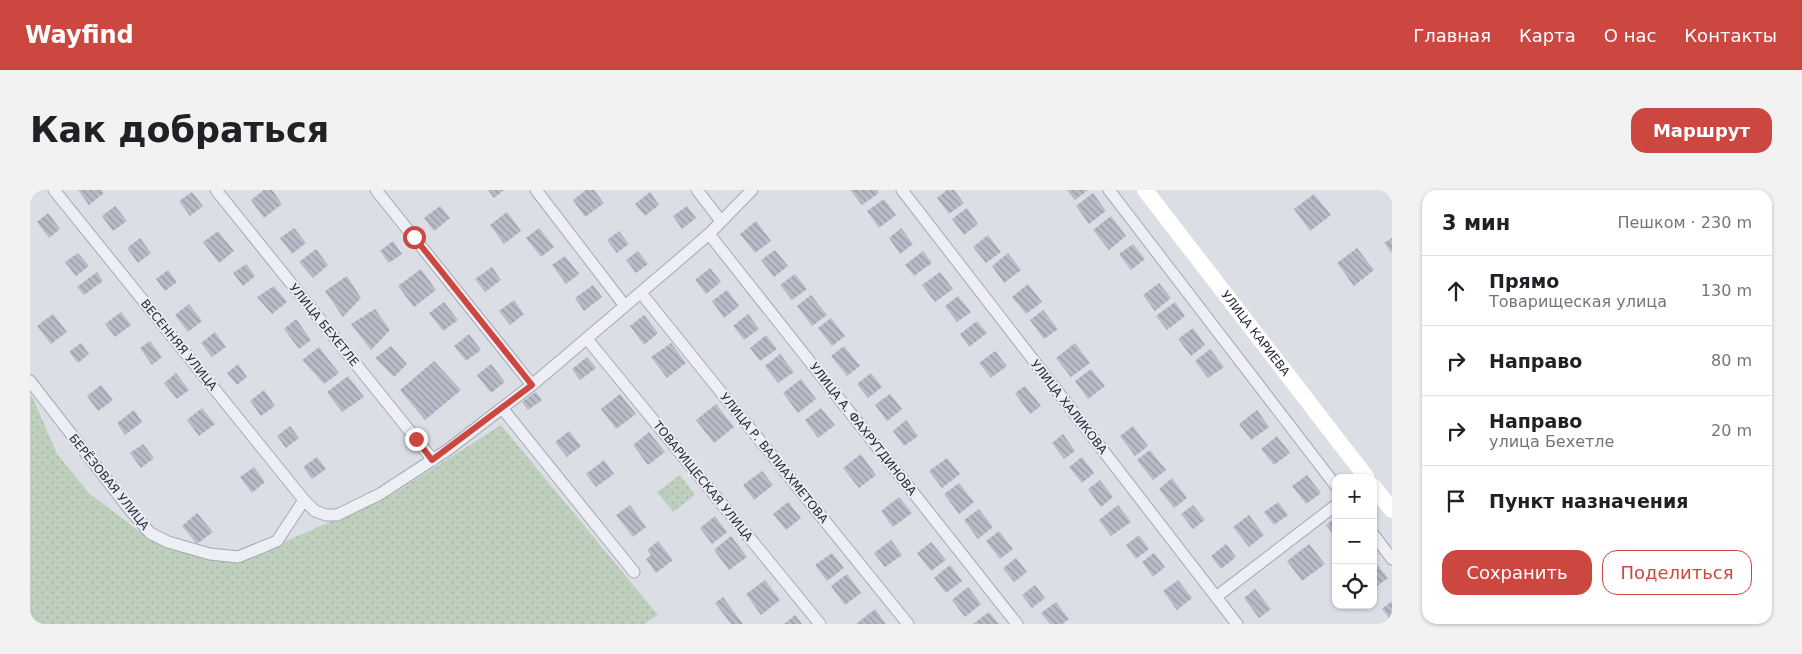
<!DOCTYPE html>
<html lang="ru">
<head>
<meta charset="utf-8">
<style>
	:root { --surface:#fff; --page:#f2f2f2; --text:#202124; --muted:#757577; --line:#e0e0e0; --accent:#cb4740 }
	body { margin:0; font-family:"DejaVu Sans",sans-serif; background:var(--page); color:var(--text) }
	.controls { position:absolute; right:15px; bottom:15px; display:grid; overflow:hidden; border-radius:10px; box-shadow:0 1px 4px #0004 }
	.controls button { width:45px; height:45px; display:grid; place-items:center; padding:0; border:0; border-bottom:1px solid var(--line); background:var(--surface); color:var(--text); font:25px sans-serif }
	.stop { position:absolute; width:15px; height:15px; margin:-11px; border:4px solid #cb4740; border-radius:50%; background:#fff }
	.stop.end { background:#cb4740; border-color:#fff; box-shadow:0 1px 5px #0008 }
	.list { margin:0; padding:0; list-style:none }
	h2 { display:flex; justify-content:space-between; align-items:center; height:65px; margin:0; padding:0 20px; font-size:21px }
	h2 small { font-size:16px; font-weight:400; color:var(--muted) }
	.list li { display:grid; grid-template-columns:32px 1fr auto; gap:15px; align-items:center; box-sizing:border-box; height:70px; padding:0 20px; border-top:1px solid var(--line) }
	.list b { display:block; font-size:19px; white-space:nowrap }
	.list p { margin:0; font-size:16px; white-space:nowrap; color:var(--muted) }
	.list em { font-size:16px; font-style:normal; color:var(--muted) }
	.actions { display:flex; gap:10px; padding:15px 20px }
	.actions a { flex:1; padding:11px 0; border:1px solid var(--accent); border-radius:15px; text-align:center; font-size:18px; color:var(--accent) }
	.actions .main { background:var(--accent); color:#fff }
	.icon { flex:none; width:28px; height:28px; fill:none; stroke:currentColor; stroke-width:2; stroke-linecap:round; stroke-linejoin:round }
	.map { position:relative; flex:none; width:1362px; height:434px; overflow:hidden; border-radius:15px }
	header { display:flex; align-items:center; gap:30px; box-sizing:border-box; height:70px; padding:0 25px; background:var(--accent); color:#fff }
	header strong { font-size:24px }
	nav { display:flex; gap:28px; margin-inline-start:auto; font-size:18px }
	.intro { display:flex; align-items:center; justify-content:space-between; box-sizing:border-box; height:120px; padding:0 30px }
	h1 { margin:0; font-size:35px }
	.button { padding:12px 22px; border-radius:15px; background:var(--accent); color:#fff; font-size:18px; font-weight:700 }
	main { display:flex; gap:30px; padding:0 30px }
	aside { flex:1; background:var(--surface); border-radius:15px; box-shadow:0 1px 4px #0004 }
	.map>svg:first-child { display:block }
	.park { fill:url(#park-dots) }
	.building { fill:url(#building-back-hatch) }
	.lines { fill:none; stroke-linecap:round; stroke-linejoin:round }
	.street-casing { stroke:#a5a8b3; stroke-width:13 }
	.street { stroke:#eeeff4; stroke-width:11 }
	.secondary { stroke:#fff; stroke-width:16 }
	.route { stroke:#cb4740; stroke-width:6 }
	.labels { text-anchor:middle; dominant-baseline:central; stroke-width:4; stroke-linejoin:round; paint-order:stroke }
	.street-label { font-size:12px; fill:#26293c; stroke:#ebedf4 }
</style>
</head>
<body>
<header>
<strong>Wayfind</strong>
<nav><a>Главная</a><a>Карта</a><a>О нас</a><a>Контакты</a></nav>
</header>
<div class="intro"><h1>Как добраться</h1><a class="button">Маршрут</a></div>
<main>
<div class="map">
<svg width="1362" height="434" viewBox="0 0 1362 434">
	<defs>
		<pattern id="park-dots" width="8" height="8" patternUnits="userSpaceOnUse" patternTransform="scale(1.25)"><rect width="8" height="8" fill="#bed0bd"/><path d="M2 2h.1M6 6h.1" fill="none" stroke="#a3b3a3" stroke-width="1.8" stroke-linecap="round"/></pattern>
		<pattern id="building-back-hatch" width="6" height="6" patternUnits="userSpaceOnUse" patternTransform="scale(1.25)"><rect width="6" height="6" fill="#b9bcc8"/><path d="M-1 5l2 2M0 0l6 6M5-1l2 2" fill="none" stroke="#9699a4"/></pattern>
	</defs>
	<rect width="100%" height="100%" fill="#dcdee6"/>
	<path class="park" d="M0,205L3,208L27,264L60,304L109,341L149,360L207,372L358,307L471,235L628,425L614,434H0Z
		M650,285L665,305L643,322L627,302Z"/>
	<path class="building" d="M48,0H71L74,3L59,15Z
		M234,0H242L252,14L234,28L221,10Z
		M458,0H474L464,8Z
		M556,0H564L574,13L555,27L543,10Z
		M820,0H847L849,3L832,15Z
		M917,0H924L934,13L919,24L907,8Z
		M1037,0H1058L1045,10Z
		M162,2L173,16L160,26L149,11Z
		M620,2L629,15L615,26L605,14Z
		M1063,3L1076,21L1059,34L1046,16Z
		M1284,4L1301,25L1280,41L1264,19Z
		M854,9L866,25L849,38L837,21Z
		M85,16L97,31L83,41L72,26Z
		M410,16L420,28L404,41L394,28Z
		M657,16L666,28L652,39L643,26Z
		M937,18L948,34L934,45L922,29Z
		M477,22L491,41L474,54L460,35Z
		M18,23L30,39L19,48L7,32Z
		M1081,26L1096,46L1079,60L1063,40Z
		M726,31L741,51L725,63L710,44Z
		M264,38L276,53L262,64L250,48Z
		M509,38L524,57L511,67L496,48Z
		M871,38L883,54L870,64L859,48Z
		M188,41L204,61L189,73L173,52Z
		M589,41L599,54L587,63L577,50Z
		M958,45L971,62L956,73L943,57Z
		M110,48L121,63L108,73L97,58Z
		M1362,48V63L1354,53Z
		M363,51L372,64L359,73L350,61Z
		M1103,54L1115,69L1101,80L1089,64Z
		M1327,58L1344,80L1324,96L1307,73Z
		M286,59L298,75L283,88L269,72Z
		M745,60L758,76L744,87L731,70Z
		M608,61L618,74L606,83L596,70Z
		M893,61L902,73L884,86L875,75Z
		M48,63L59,76L46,86L35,72Z
		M978,63L991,80L974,93L962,76Z
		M535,66L549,84L536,94L522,75Z
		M216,74L225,86L213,96L203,83Z
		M462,77L471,90L455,102L445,89Z
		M680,78L691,92L676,104L665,90Z
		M391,79L406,100L384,117L368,96Z
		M138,80L147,92L135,101L126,89Z
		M67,82L73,91L54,105L47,97Z
		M910,82L923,99L905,112L892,95Z
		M765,84L777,99L762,110L750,95Z
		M317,86L331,108L313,127L295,101Z
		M1129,93L1141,108L1125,121L1113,105Z
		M998,94L1012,112L996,124L982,107Z
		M563,95L572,107L554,121L545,108Z
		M244,96L257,112L242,124L227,107Z
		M697,100L709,116L694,128L682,111Z
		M781,105L797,125L782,136L767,116Z
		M928,106L941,122L927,132L915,116Z
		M484,110L494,124L480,135L469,121Z
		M414,112L428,130L413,141L399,123Z
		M1145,112L1155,126L1137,140L1126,126Z
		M159,114L172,131L158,142L145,125Z
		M345,119L360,140L341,160L321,134Z
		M1013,120L1028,139L1014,149L1000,130Z
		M91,122L101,135L85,147L75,134Z
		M23,124L37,142L21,154L7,136Z
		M718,124L729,139L714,150L703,136Z
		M614,125L628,143L614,155L600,136Z
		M801,128L815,146L802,156L788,138Z
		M266,129L281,150L269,159L254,139Z
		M947,131L957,143L939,157L930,144Z
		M1163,138L1175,155L1161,166L1148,149Z
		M185,142L196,157L182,167L171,153Z
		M439,144L451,160L436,171L424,156Z
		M736,145L747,159L730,171L720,158Z
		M120,151L132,167L122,175L110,158Z
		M51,153L59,164L48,173L39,162Z
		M641,153L656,173L637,188L621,167Z
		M1045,153L1060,173L1041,187L1026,168Z
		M361,156L377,174L364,187L345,168Z
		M814,156L830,176L817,186L801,166Z
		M289,157L309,183L294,194L272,170Z
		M1180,159L1194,177L1178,188L1165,171Z
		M965,161L977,176L961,188L949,173Z
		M750,164L764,182L748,193L735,176Z
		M557,167L566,178L550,190L542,179Z
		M404,171L431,200L395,230L370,200Z
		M208,174L217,187L207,195L197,183Z
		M461,174L475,192L461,203L447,185Z
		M1061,179L1075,196L1058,209L1045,191Z
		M146,183L159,200L147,209L134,193Z
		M841,183L852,197L838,208L827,194Z
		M318,186L334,207L312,222L297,202Z
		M771,189L786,209L768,223L753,203Z
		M71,195L83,210L68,221L57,206Z
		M995,196L1011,216L1000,224L985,203Z
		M234,200L245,216L231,226L220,211Z
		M506,202L512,210L498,220L492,212Z
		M590,204L606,224L586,239L571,219Z
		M860,204L872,219L857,231L845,215Z
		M686,214L704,237L684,253L666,230Z
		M172,218L185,234L169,246L157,230Z
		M791,218L805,235L788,248L775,230Z
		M104,220L112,232L95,245L87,233Z
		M1227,220L1239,237L1221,250L1209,234Z
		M876,230L888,246L874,256L863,241Z
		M260,236L269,248L256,258L247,246Z
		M1103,236L1118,256L1105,266L1090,246Z
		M539,241L551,256L537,267L525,252Z
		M619,242L635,262L618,275L603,255Z
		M1033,244L1045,261L1034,269L1022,253Z
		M1247,246L1260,263L1244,275L1231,259Z
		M113,254L124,268L111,278L100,263Z
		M1120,260L1136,280L1123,290L1107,270Z
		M831,264L846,285L829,298L813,278Z
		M287,267L296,279L282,289L273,277Z
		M1052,267L1064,283L1052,293L1039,277Z
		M917,268L930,284L912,298L899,281Z
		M574,270L584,284L566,297L556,284Z
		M224,277L235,292L222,303L210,287Z
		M732,281L743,295L724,310L713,295Z
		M1277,285L1291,303L1276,314L1262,296Z
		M1142,288L1157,308L1144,318L1129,299Z
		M1070,290L1083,307L1071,317L1058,299Z
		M929,293L944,312L929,324L914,304Z
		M869,307L882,323L863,337L851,321Z
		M758,312L771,328L756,340L743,324Z
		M1248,312L1258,325L1244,335L1234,322Z
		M600,315L616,337L603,347L586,325Z
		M1088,315L1101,332L1081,346L1069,330Z
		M1163,315L1175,330L1163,339L1151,324Z
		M949,319L963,337L948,349L934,330Z
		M167,323L183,342L167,354L152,336Z
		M1219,325L1234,345L1219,357L1203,337Z
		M685,326L697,342L682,354L670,338Z
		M1306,327V348L1296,335Z
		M969,341L983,359L970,369L956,351Z
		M1109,345L1119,359L1106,369L1096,355Z
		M701,346L717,367L699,380L684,360Z
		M861,350L872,365L855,377L844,363Z
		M628,351L643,370L626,383L616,369L621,365L617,360Z
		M901,352L916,370L901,381L887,363Z
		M1196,354L1206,367L1191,379L1181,366Z
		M1279,354L1295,374L1272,391L1257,371Z
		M802,363L814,378L797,391L785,375Z
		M1124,363L1135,377L1123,387L1112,372Z
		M986,368L997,382L984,392L973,378Z
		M1343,369L1358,388L1343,399Z
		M920,375L932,391L916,403L904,388Z
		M817,384L831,403L815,415L801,396Z
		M735,390L750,410L731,425L716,404Z
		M1148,390L1162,408L1147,420L1133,401Z
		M1005,395L1015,408L1002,418L992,405Z
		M938,397L951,414L935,427L922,410Z
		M1225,399L1241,419L1229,428L1214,408Z
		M693,407L713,434H701L685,413Z
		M1362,411V432L1352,419Z
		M1026,412L1039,429L1032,434H1020L1011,423Z
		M845,419L856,434H826Z
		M959,422L969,434H943Z
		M765,425L772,434H754Z"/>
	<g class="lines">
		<defs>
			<path id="street" d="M24,0L274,310L285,321L296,325H307L350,304L419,259L502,195L643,75L679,44L722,0
				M186,0L403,270
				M346,0L502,195
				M506,0L595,116
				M667,0L691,31
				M872,0L1207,434
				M1079,0L1306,296
				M679,44L987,434
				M611,103L878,434
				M557,149L790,434
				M0,191L100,320L120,343L138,352L180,364L208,367L247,351L274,310
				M472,218L604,382
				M1343,344L1362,369
				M1186,407L1306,315"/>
		</defs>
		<use href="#street" class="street-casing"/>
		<use href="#street" class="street"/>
		<g class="secondary">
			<path id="s1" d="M1115,0L1337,288"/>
			<path d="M1343,296L1362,320"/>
		</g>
	</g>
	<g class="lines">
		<path class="route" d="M384,47L502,195L402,270L386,249"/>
	</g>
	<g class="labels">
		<g class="street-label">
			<text transform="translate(294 135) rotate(51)">УЛИЦА БЕХЕТЛЕ</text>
			<text stroke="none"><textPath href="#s1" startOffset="181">УЛИЦА КАРИЕВА</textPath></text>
			<text transform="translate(149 155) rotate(51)">ВЕСЕННЯЯ УЛИЦА</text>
			<text transform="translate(1039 217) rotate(52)">УЛИЦА ХАЛИКОВА</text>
			<text transform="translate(833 239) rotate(52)">УЛИЦА А. ФАХРУТДИНОВА</text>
			<text transform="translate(744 268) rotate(51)">УЛИЦА Р. ВАЛИАХМЕТОВА</text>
			<text transform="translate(673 291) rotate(51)">ТОВАРИЩЕСКАЯ УЛИЦА</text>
			<text transform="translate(79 292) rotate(51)">БЕРЁЗОВАЯ УЛИЦА</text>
		</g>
	</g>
</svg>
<div class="controls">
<button>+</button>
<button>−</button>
<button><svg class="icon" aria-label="locate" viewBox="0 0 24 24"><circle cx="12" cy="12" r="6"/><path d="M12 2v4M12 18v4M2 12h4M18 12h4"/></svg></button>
</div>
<div class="stop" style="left:384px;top:47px"></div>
<div class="stop end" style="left:386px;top:249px"></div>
</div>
<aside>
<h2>3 мин<small>Пешком · 230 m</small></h2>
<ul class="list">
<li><svg class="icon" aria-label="ahead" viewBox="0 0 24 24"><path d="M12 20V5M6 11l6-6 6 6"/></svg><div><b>Прямо</b><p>Товарищеская улица</p></div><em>130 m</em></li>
<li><svg class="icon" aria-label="right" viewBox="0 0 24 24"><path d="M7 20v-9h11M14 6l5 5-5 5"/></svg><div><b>Направо</b></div><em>80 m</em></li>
<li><svg class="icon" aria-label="right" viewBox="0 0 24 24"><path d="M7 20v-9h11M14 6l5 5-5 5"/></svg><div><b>Направо</b><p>улица Бехетле</p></div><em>20 m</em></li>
<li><svg class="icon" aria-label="arrive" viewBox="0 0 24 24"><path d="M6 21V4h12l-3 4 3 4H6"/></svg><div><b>Пункт назначения</b></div></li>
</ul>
<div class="actions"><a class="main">Сохранить</a><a>Поделиться</a></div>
</aside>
</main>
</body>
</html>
